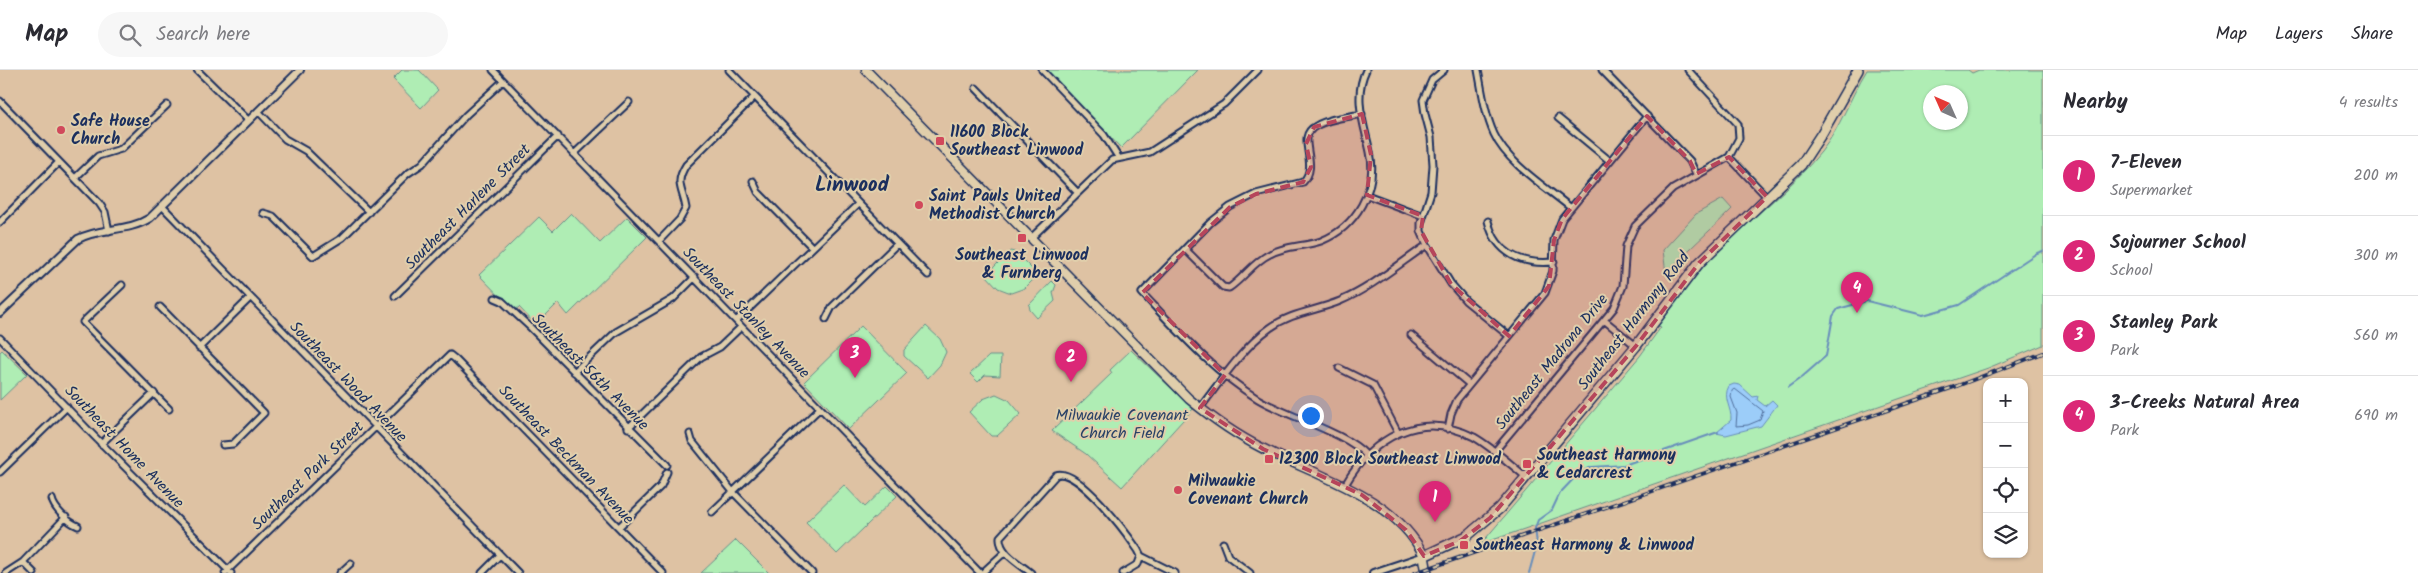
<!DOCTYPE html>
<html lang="en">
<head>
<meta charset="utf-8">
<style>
	:root { --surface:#fff; --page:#f7f7f7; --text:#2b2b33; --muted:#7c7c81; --line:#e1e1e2; --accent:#db2777 }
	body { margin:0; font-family:Kalam,sans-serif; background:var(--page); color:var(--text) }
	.controls { position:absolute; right:15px; bottom:15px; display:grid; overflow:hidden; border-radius:10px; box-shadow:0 1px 4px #0004 }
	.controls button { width:45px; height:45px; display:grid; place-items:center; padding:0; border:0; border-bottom:1px solid var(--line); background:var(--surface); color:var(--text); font:25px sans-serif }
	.compass { position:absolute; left:1923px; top:15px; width:45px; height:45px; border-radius:50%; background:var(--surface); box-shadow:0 1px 4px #0004; rotate:315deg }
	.you { position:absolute; left:1310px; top:345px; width:18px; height:18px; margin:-12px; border:4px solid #fff; border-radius:50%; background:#1a73e8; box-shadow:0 0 0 8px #1a73e833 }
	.badge { display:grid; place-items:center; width:32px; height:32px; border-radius:50%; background:var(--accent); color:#fff; font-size:16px; font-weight:700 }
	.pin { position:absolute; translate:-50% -41px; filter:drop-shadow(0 1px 2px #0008) }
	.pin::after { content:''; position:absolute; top:26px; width:18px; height:15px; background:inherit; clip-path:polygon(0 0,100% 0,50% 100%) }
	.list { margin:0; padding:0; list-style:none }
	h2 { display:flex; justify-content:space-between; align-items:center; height:65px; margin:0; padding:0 20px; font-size:21px }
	h2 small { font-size:16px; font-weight:400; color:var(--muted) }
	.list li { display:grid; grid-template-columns:32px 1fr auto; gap:15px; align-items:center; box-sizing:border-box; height:80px; padding:0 20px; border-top:1px solid var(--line) }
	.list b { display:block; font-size:19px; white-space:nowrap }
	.list p { margin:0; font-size:16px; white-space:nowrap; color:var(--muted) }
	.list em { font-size:16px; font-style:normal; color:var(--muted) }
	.icon { flex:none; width:28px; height:28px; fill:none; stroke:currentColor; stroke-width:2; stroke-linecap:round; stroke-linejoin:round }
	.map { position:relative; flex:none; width:2043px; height:503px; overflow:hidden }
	header { display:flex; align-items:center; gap:30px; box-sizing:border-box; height:70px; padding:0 25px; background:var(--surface); border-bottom:1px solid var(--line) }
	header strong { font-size:24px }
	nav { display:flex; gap:28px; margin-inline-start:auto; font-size:18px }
	.search { width:350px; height:45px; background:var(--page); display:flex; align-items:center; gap:12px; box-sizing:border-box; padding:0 18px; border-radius:28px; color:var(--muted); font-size:19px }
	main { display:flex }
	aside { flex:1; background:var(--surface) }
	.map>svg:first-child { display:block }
	.green { fill:#afedb4; stroke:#658e89; fill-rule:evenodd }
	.water { fill:#9ccdf9; stroke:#688ebb }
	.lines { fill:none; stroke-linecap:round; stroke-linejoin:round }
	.shore { stroke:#4f6e9c; stroke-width:1 }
	.stream { stroke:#688ebb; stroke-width:2 }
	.minor-casing { stroke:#1b2f5e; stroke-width:9 }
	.tertiary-casing { stroke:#1b2f5e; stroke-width:10 }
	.secondary-casing { stroke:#1b2f5e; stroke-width:11 }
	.primary-casing { stroke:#1b2f5e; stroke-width:12 }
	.minor { stroke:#e0ceab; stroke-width:5 }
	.tertiary { stroke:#e0ceab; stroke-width:6 }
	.secondary { stroke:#e0ceab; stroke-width:8 }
	.primary { stroke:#e0ceab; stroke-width:9 }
	.rail-casing { stroke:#1b2f5e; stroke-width:4 }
	.rail { stroke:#e0ceab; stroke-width:2; stroke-dasharray:5.5; stroke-linecap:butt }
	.marked { fill:#b6455b; fill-opacity:0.2; stroke:#b6455b; stroke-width:4; stroke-dasharray:10 6; stroke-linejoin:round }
	.poi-dot { fill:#d1495b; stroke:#e0ceab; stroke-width:2 }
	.labels { text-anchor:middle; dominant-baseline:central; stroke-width:4; stroke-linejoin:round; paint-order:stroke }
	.poi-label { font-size:16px; font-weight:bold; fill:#1b2f5e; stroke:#e0ceab; text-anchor:start }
	.street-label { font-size:16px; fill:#1b2f5e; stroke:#e0ceab }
	.park-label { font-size:16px; fill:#2a4267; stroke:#e0ceab }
	.district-label { font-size:21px; font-weight:bold; fill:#1b2f5e; stroke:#e0ceab }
</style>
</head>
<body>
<header>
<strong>Map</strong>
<div class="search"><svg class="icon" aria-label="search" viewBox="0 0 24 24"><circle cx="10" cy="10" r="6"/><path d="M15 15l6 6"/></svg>Search here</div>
<nav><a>Map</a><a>Layers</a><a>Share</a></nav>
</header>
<main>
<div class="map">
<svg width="2043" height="503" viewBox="0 0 2043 503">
	<rect width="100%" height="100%" fill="#dec2a3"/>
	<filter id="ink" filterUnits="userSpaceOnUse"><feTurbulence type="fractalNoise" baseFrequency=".02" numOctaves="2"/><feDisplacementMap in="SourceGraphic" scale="10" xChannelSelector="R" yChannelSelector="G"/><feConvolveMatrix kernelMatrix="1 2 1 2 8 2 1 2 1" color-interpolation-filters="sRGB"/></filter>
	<g filter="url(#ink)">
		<path class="green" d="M402,0H419L438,20L421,38L393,9Z
			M1046,0H1198L1121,78Z
			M1867,0H1968L1972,3L1979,0H2043V275L1988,298L1481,474L1640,286L1661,257L1658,256C1677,231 1695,204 1717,182C1751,148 1791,119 1821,82C1841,57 1850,27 1867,0ZM1930,22H1960V52H1930Z
			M1723,129L1732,139C1710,161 1686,181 1666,204L1663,180L1696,144Z
			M571,143L600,173L627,147L647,167L568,245L558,233L536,255L519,237L514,241L479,205L539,147L553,161Z
			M1010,181L1015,182L1038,205L1025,218L1011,223L998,218L986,205Z
			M1052,211L1056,215L1053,223L1055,231L1037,248L1030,240L1029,235Z
			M861,256L907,303L849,359L804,312Z
			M926,256L940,269L946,282L940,295L928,308L904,286V280Z
			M2,280L27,304L0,330V282Z
			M1131,280L1193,339L1122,417L1086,384L1052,361L1112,303L1110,300Z
			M989,286H1001L1000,306L985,305L978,312L970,304Z
			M996,324L1009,330L1021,344L997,366H991L969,342L983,329Z
			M844,415L865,437L887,416L897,426L837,484L806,452Z
			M736,470L769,503H701Z"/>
		<path class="water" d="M1734,314L1740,315L1753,327L1758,326L1757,330L1765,336L1772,330L1777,335L1761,356L1726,365L1716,363L1731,350C1732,338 1722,328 1729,316Z"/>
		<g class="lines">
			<path class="shore" d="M1735,319L1763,341L1760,350L1748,355L1736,356L1737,343L1731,327L1732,321Z"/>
			<path class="stream" d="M1788,317L1802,307L1826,286L1833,246L1838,239L1867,231L1923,245L1959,235L2037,183L2043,181
				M1529,503L1537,474L1535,458L1538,450L1552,440L1560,423L1579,403L1592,397L1624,395L1718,362"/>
			<defs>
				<path id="minor" d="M197,0L248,50
					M493,0L980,503
					M729,0L928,205
					M1042,0L1104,65L1118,87
					M1444,0L1432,10L1423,30L1425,44L1431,67L1433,95L1431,122L1421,153V161L1427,175L1451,214L1466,231L1509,266
					M1478,0C1482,21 1485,44 1494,64C1507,93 1547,118 1571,138
					M1602,0L1690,91L1696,104
					M1688,0L1738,54L1739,68L1729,87
					M976,18L1077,122
					M0,31L99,133L105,142L109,161
					M258,41L285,69L306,81L369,142
					M1362,44C1347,47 1329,48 1316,56C1294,67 1321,94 1303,112L1256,124L1230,137L1210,153L1142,223C1178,261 1213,301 1258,329C1286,346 1347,363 1366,385
					M1558,48L1610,91
					M574,84L629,32
					M1729,87L1767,127
					M75,108L98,86L121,79L167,35
					M753,111L758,122L812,177
					M1367,125L1423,146
					M162,136L518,503
					M263,143L273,146L313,186L342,168L407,104L422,94L466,45L503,11
					M1488,151C1496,184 1522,195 1554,192
					M0,152L59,92
					M1030,169L1112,90L1150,82L1224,34L1258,0
					M659,171L680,149L686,138C683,119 674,114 686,95L754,27
					M1185,179L1223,217L1229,218C1244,208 1253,192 1270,184C1286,175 1304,177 1321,171C1356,157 1378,119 1370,82C1364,54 1353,27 1366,0
					M122,215L83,252L169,339
					M395,226L558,66
					M495,228L502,231L531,258L667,395
					M160,237L264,343L233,374L223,375
					M826,249L832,237L897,174
					M1604,250L1636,276
					M736,251L858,134
					M1411,265L1469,314
					M0,268L94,366L231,503
					M199,278L250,228
					M1339,298L1373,315L1398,363
					M574,302L616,262L673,229L695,207
					M1200,338C1221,311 1242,278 1270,258C1292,242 1316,241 1340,231C1371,218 1399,194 1427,175
					M628,358L701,287L720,277L741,257
					M1448,359L1451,344L1457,330L1545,223L1553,201L1554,170L1562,149L1647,46
					M690,364L692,371L733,422L812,503
					M101,374L154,323
					M1495,381L1614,238L1623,216L1626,176L1635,156L1673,119L1729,87
					M0,402L67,337
					M1345,415C1372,368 1420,339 1474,367C1493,378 1509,393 1526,407
					M52,429C54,439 68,452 78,456
					M712,442L820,338
					M619,457L661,416L667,402
					M1223,473L1228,486L1250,503
					M1141,486L1175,503
					M23,492L34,503
					M6,503L23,492L66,447
					M225,503L450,285L455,289L663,503
					M340,503L351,493
					M482,503L500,485
					M982,503L1005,482
					M1031,503C1019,493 999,483 1000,467L1056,405C1077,396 1127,464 1138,480L1141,486L1138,494L1123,503"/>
				<path id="tertiary" d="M0,243L78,169C101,157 128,162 150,148L300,0
					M1373,503L1424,486"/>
				<path id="secondary" d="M866,0L1189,329C1212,348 1236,365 1262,378C1316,406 1395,426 1424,486"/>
				<path id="primary" d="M1427,503L1424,486L1467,466L1500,438L1636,276L1699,193L1801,95L1822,63L1858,0"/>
			</defs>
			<use href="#minor" class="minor-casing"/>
			<use href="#tertiary" class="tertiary-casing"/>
			<use href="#secondary" class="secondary-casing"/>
			<use href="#primary" class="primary-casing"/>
			<use href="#minor" class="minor"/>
			<use href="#tertiary" class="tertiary"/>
			<use href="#secondary" class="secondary"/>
			<use href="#primary" class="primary"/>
			<defs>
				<path id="rail" d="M1415,503L1957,316L2043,283"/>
			</defs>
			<use href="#rail" class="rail-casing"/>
			<use href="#rail" class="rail"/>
		</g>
	</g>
	<path class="marked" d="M1362,44L1371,85L1367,125L1423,146L1421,161L1451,214L1509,266L1549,216L1554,170L1562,149L1647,46L1690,91L1696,104L1729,87L1767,127L1699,193L1636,276L1490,448L1460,471L1424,486L1406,460L1362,425L1263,379L1200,338L1225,305L1142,223L1230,137L1256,124L1303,112L1311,97L1306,74L1314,57Z"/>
	<g class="poi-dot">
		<circle cx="61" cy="60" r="5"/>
		<rect x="935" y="66" width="10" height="10" rx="2.5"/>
		<circle cx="919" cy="135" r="5"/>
		<rect x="1017" y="163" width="10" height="10" rx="2.5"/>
		<rect x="1264" y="384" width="10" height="10" rx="2.5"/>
		<rect x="1522" y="389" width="10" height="10" rx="2.5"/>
		<circle cx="1178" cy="420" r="5"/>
		<rect x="1459" y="470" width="10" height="10" rx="2.5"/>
	</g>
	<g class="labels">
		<g class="poi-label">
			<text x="71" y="51">Safe House<tspan x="71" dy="18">Church</tspan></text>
			<text x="950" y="62">11600 Block<tspan x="950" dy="18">Southeast Linwood</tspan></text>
			<text x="929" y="126">Saint Pauls United<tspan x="929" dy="18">Methodist Church</tspan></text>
			<text x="1022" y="185" text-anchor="middle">Southeast Linwood<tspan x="1022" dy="18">&amp; Furnberg</tspan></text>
			<text x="1537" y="385">Southeast Harmony<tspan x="1537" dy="18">&amp; Cedarcrest</tspan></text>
			<text x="1279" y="389">12300 Block Southeast Linwood</text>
			<text x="1188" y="411">Milwaukie<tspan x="1188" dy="18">Covenant Church</tspan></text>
			<text x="1474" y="475">Southeast Harmony &amp; Linwood</text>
		</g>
		<g class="street-label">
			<text transform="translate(468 137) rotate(-45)">Southeast Harlene Street</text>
			<text transform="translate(746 243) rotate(46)">Southeast Stanley Avenue</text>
			<text transform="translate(1634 251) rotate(-52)">Southeast Harmony Road</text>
			<text transform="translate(1552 292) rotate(-51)">Southeast Madrona Drive</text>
			<text transform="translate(590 302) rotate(45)">Southeast 56th Avenue</text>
			<text transform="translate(348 312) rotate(46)">Southeast Wood Avenue</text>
			<text transform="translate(124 377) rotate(46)">Southeast Home Avenue</text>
			<text transform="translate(566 385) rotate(46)">Southeast Beckman Avenue</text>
			<text transform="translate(308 406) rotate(-44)">Southeast Park Street</text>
		</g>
		<g class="park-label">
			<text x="1122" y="345">Milwaukie Covenant<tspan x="1122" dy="18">Church Field</tspan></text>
		</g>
		<g class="district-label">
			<text x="852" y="115">Linwood</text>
		</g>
	</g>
</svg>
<div class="controls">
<button>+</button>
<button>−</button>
<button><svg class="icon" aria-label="locate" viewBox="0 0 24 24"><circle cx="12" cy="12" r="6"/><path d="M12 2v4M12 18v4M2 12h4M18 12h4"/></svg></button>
<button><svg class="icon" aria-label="layers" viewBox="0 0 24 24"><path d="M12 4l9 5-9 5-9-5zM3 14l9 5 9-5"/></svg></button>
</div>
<svg class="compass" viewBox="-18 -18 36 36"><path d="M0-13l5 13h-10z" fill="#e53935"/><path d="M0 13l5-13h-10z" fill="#7c7c81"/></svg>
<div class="you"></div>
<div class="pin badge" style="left:1435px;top:452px">1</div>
<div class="pin badge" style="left:1071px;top:312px">2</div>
<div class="pin badge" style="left:855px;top:308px">3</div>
<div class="pin badge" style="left:1857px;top:243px">4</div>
</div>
<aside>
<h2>Nearby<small>4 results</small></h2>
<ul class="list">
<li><span class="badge">1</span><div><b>7-Eleven</b><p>Supermarket</p></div><em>200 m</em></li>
<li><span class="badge">2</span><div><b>Sojourner School</b><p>School</p></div><em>300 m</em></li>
<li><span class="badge">3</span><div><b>Stanley Park</b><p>Park</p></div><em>560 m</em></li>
<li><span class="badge">4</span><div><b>3-Creeks Natural Area</b><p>Park</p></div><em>690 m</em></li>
</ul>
</aside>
</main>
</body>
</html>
